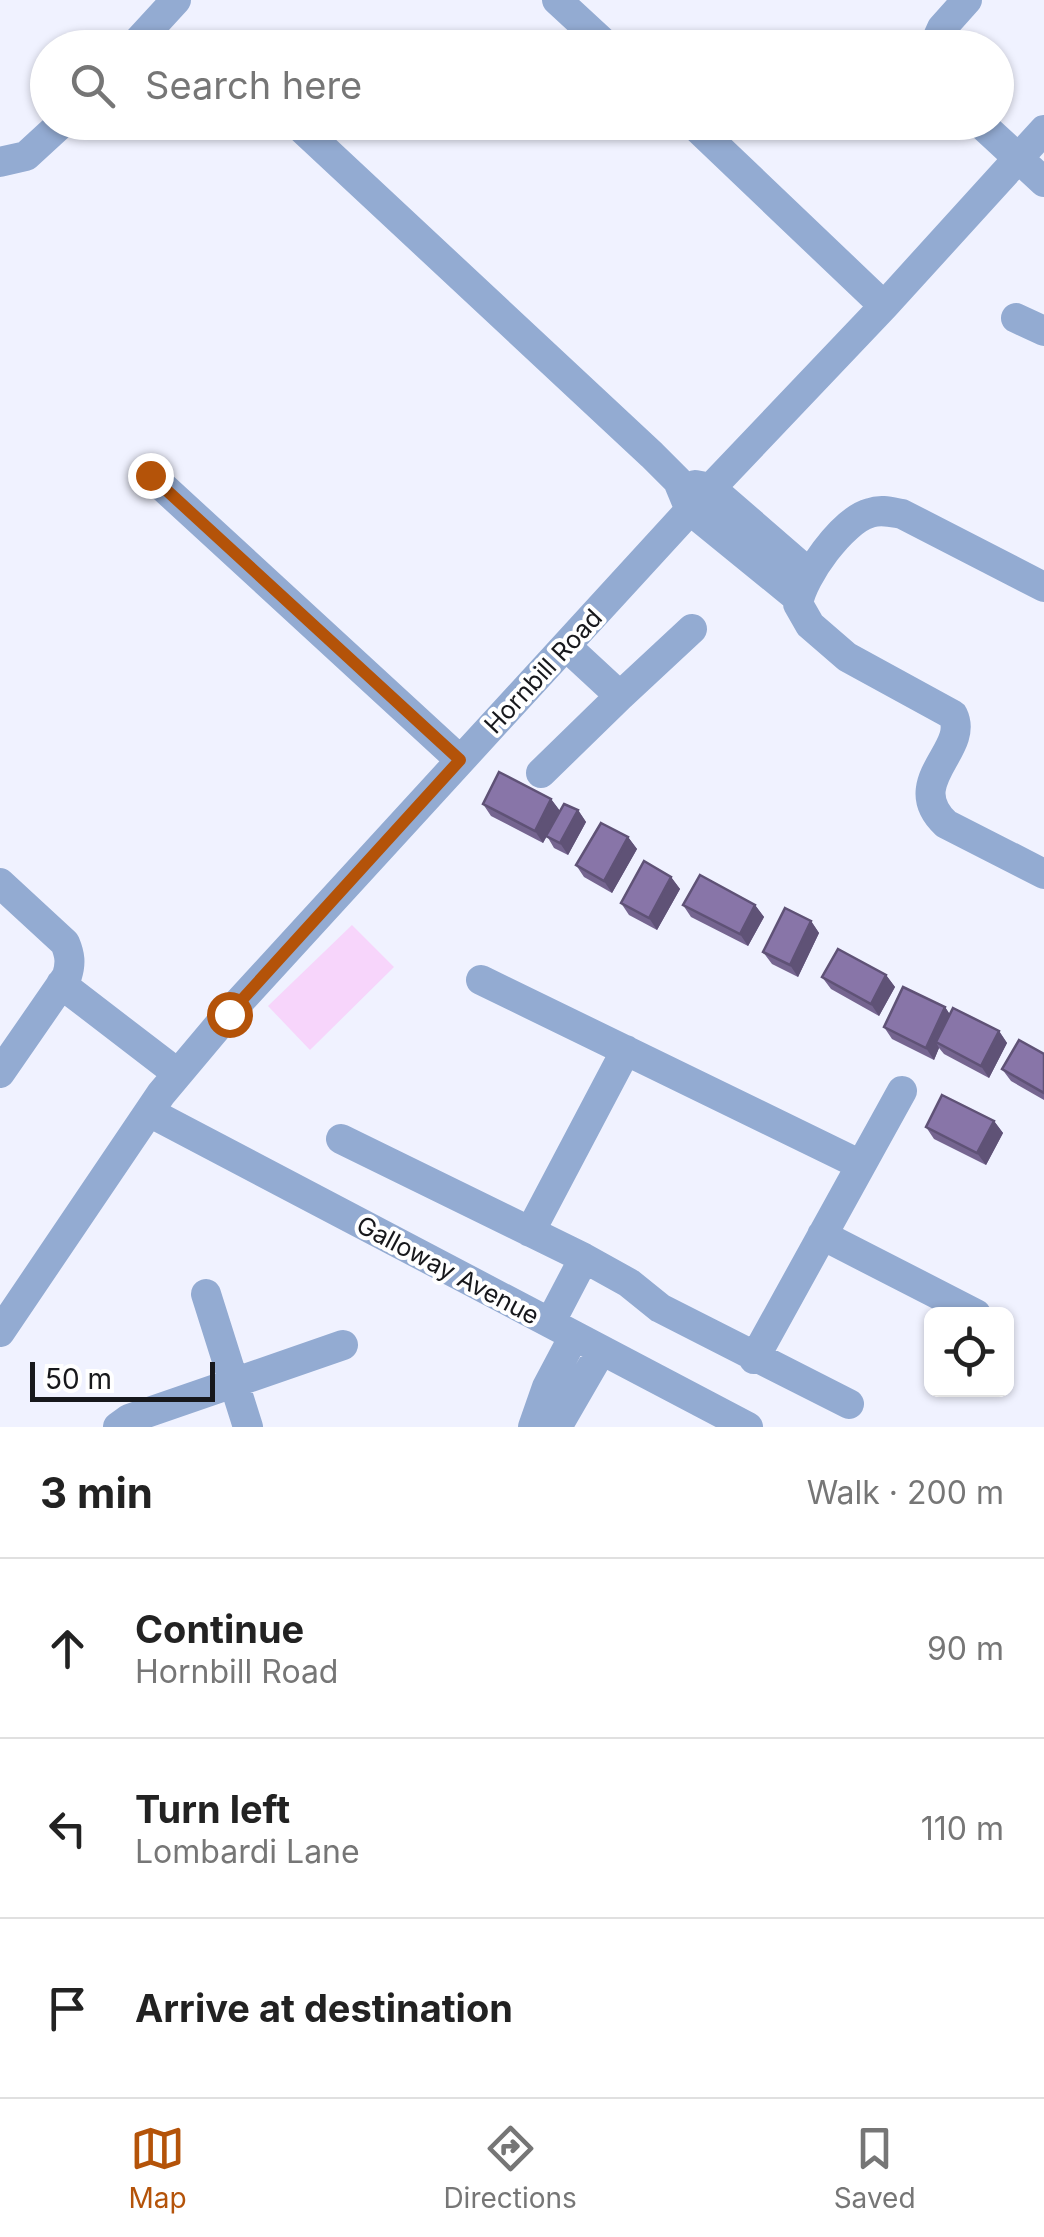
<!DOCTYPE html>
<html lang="en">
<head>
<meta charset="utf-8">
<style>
	:root { --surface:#fff; --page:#f6f6f6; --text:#222; --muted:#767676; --line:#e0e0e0; --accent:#b45309 }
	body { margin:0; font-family:Inter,sans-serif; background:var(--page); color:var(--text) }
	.controls { position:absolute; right:30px; bottom:30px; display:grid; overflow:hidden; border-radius:15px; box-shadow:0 2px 8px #0004 }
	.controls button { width:90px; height:90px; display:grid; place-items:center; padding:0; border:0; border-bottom:2px solid var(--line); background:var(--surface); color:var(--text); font:50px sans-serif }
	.scale { position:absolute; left:30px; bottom:25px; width:185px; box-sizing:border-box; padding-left:10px; border:5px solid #17181c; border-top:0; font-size:28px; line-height:35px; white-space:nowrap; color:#17181c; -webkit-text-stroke:8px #fff; paint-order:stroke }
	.stop { position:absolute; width:30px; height:30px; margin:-22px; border:8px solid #b45309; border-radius:50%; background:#fff }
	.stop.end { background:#b45309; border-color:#fff; box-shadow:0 2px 10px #0008 }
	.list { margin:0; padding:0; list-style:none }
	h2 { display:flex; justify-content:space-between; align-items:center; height:130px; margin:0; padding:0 40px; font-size:42px }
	h2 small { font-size:32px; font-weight:400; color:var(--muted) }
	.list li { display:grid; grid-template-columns:65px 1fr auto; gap:30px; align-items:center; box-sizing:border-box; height:180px; padding:0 40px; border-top:2px solid var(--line) }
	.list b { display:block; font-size:38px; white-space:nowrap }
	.list p { margin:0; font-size:32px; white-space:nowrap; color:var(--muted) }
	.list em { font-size:32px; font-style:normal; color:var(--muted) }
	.icon { flex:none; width:55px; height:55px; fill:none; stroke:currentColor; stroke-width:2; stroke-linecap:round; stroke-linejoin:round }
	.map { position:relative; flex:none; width:1044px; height:1427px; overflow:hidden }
	.search { position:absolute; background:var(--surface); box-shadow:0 2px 8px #0004; left:30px; right:30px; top:30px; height:110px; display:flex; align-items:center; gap:25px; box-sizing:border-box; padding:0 35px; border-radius:55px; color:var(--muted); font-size:38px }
	.sheet { height:670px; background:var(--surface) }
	nav { display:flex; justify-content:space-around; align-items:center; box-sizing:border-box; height:140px; border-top:2px solid var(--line); background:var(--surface); font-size:28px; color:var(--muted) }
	nav a { display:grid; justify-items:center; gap:5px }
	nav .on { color:var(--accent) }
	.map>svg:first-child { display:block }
	.green { fill:#f7d5fb }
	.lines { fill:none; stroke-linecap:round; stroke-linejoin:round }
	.minor { stroke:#93abd2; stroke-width:30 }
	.wall { fill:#756590 }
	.shaded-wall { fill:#5f5276 }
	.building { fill:#8875a8; stroke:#5f5276; stroke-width:2.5 }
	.route { stroke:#b45309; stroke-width:12 }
	.labels { text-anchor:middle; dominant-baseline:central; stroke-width:8; stroke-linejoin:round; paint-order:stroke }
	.street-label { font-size:25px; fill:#17181c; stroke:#fff }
</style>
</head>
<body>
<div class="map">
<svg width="1044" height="1427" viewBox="0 0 1044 1427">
	<rect width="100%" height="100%" fill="#f0f2ff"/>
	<path class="green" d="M352,925L394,967L310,1050L268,1006Z"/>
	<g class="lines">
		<path class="minor" d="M557,0L609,48
			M132,48L176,0
			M933,48L942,28L967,0
			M295,122L652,455L678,481L690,510L798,598
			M691,122L884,306
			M979,122L1044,182
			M0,162L26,156L63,122
			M1016,318L1044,331
			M150,475L460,760
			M695,485L711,488L809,573
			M1044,587L902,514C891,512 881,509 870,513C843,520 802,577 798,604L810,625L847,657L953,715C970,750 901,782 946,824L1044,874
			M567,647L620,696L692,629
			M541,773L620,696
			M0,883L65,943C70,955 71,963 67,976L0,1073
			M481,980L861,1165
			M61,984L177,1073
			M149,1112L748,1427
			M341,1139L584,1258L629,1283L660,1308L849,1404
			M530,1232L626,1050
			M822,1235L976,1314
			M206,1294L248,1427
			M550,1323L584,1258
			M0,1332L161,1094L229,1013L690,510L884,306L1044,130
			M754,1359L902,1091
			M118,1427L129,1419L343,1345
			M533,1427L547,1387L574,1336
			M557,1427L601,1351"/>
	</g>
	<path class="wall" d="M551,799L560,811L578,810L586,822L568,855L554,848L547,836L543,843L491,816L483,804Z
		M628,837L637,849L612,893L584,877L576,865Z
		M671,877L680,889L657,930L629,915L621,903Z
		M683,905H755L764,917L748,946L691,917Z
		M811,921L819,933L798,977L772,964L763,952Z
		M886,975L895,987L879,1016L831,989L822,977Z
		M945,1007L950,1015L999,1031L1007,1043L989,1078L944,1054L939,1048L934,1060L892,1039L884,1027Z
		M1044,1054V1100L1011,1081L1002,1069Z
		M994,1121L1003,1133L986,1165L934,1139L926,1127Z"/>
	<path class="shaded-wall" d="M551,799L560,811L543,843L535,831Z
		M578,810L586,822L568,855L560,843Z
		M628,837L637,849L612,893L604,881Z
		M671,877L680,889L657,930L649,918Z
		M755,905L764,917L748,946L740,934Z
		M811,921L819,933L798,977L790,965Z
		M886,975L895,987L879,1016L871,1004Z
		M945,1007L953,1019L936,1042L939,1048L934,1060L926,1048Z
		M999,1031L1007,1043L989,1078L981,1066Z
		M994,1121L1003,1133L986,1165L977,1153Z"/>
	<path class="building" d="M499,772L551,799L535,831L483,804Z
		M564,804L578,810L560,843L546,836Z
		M601,823L628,837L604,881L576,865Z
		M644,861L671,877L649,918L621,903Z
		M700,875L755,905L740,934L683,905Z
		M785,908L811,921L790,965L763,952Z
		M838,949L886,975L871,1004L822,977Z
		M903,987L945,1007L926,1048L884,1027Z
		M953,1008L999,1031L981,1066L936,1042Z
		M1019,1040L1044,1054V1093L1002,1069Z
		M942,1095L994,1121L977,1153L926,1127Z"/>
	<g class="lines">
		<path class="route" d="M150,475L460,760L229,1014"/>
	</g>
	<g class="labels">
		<g class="street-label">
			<text transform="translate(543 671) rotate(-47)">Hornbill Road</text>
			<text transform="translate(448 1270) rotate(28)">Galloway Avenue</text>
		</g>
	</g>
</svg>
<div class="controls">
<button><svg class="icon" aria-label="locate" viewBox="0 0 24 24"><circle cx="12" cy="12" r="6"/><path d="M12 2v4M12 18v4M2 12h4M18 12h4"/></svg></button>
</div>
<div class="scale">50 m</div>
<div class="stop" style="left:229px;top:1014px"></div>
<div class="stop end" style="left:150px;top:475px"></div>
<div class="search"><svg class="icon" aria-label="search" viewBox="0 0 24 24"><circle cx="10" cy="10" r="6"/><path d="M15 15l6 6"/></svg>Search here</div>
</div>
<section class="sheet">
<h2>3 min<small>Walk · 200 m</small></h2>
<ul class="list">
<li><svg class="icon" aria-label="ahead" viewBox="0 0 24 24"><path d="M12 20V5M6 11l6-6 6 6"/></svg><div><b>Continue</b><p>Hornbill Road</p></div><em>90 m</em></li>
<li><svg class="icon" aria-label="left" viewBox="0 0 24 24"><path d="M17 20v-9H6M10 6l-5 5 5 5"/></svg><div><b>Turn left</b><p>Lombardi Lane</p></div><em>110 m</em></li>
<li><svg class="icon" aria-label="arrive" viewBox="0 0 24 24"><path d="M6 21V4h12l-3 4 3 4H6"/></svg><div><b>Arrive at destination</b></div></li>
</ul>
</section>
<nav>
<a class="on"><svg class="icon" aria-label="map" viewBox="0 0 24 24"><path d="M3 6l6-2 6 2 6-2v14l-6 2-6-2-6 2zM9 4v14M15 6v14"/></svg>Map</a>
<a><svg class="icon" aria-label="directions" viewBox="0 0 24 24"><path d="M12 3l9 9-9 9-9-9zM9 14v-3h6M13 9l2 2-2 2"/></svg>Directions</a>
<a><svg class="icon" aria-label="saved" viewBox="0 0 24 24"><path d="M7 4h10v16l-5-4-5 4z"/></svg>Saved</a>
</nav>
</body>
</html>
